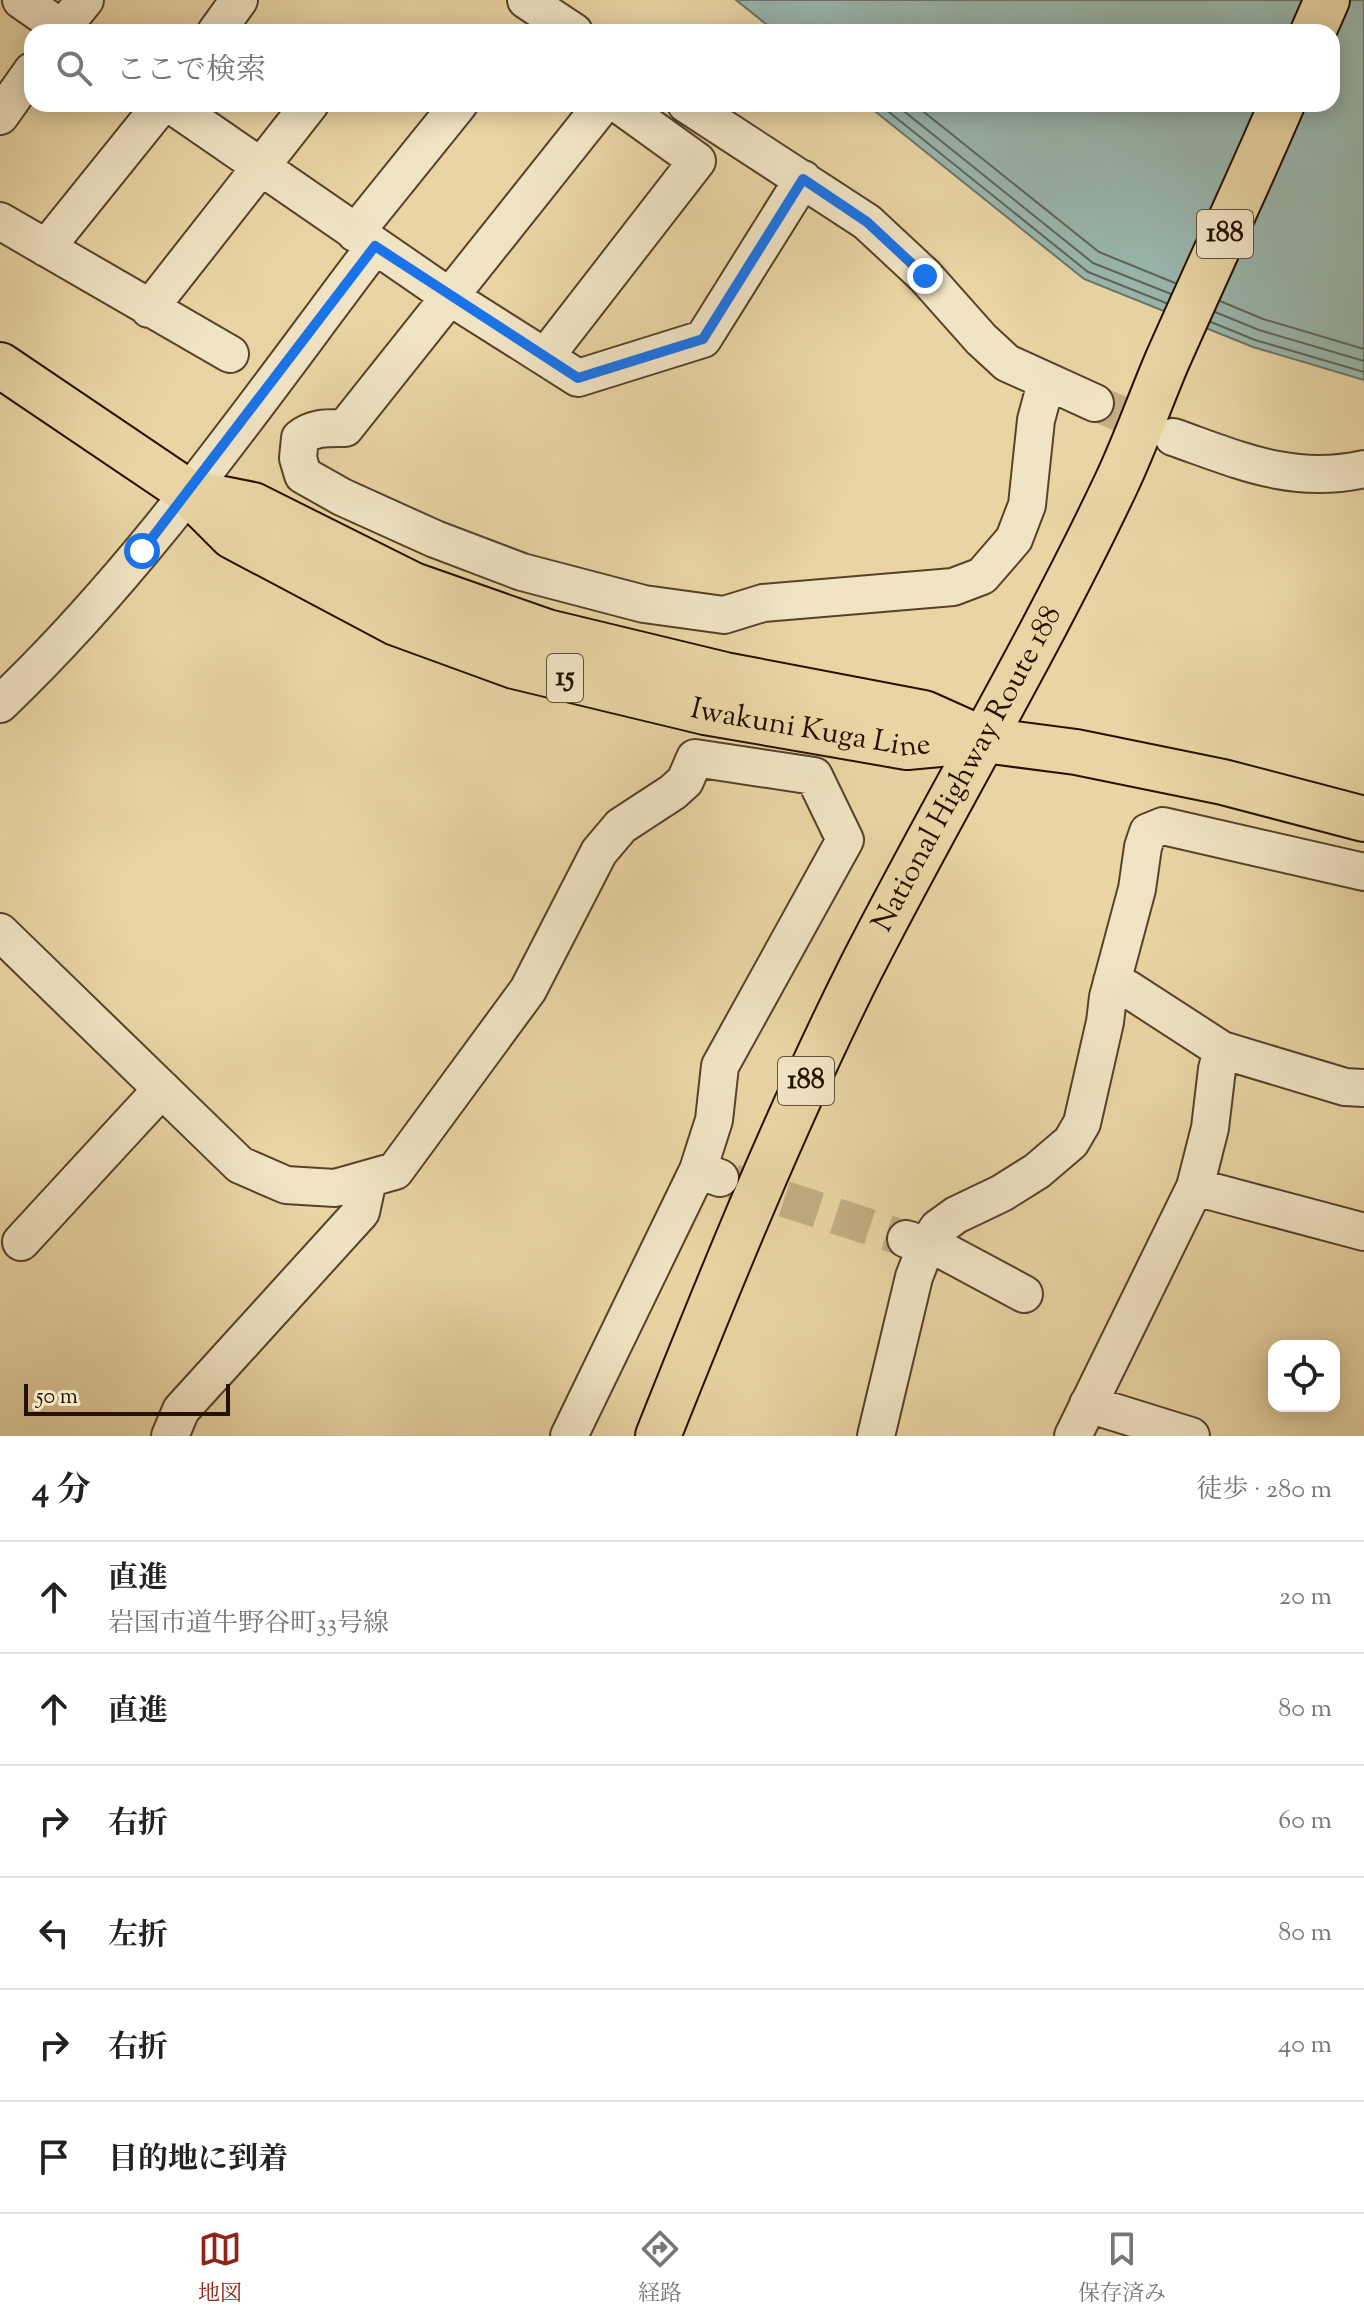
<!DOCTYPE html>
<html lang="ja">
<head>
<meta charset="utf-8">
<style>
	:root { --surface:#fff; --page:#f2f2f2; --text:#222; --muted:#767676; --line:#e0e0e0; --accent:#8f2418 }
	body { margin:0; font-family:"Sorts Mill Goudy","Noto Serif JP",serif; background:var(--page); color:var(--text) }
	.controls { position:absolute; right:24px; bottom:24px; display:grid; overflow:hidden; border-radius:16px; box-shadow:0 4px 20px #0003 }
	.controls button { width:72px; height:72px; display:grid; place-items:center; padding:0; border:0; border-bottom:2px solid var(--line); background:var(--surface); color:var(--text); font:40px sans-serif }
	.scale { position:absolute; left:24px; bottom:20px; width:206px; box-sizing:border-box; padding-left:8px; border:4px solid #241100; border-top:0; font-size:22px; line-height:28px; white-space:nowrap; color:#241100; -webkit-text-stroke:6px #f1e4c4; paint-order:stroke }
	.stop { position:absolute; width:24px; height:24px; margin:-18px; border:6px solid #1a73e8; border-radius:50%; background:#fff }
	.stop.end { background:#1a73e8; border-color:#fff; box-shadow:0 2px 8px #0008 }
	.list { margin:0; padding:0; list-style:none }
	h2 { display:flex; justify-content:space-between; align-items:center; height:104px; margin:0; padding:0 32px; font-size:34px }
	h2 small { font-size:26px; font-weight:400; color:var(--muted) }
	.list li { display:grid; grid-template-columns:52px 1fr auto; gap:24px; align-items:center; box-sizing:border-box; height:112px; padding:0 32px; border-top:2px solid var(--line) }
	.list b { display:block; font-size:30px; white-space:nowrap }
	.list p { margin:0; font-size:26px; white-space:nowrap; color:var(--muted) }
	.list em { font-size:26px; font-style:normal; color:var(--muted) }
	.icon { flex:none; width:44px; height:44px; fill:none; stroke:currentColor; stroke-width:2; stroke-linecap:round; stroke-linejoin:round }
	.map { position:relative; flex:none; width:1364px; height:1436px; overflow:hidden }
	.search { position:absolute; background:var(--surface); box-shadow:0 4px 20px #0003; left:24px; right:24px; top:24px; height:88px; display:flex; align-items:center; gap:20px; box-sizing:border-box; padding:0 28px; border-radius:24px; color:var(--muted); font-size:30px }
	.sheet { height:776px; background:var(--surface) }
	nav { display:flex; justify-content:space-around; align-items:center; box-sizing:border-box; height:112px; border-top:2px solid var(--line); background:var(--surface); font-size:22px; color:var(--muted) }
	nav a { display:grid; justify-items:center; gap:4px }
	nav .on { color:var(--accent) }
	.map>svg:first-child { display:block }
	.water { fill:#99b7ae; stroke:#6a7568; stroke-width:2 }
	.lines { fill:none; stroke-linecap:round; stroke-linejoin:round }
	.shore { stroke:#5e6457; stroke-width:2 }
	.minor-tunnel { stroke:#c2ae83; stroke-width:36; stroke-dasharray:36 18; stroke-linecap:butt }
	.minor-casing { stroke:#554229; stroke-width:40 }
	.major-casing { stroke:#241100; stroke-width:48 }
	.highway-casing { stroke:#241100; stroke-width:48 }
	.minor { stroke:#f1e4c4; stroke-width:36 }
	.major { stroke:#e9d5a4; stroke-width:44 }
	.highway { stroke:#e9d5a4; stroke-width:44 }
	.route { stroke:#1a73e8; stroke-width:10 }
	.labels { text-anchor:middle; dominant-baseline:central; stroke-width:6; stroke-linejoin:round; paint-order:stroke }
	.shield { fill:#f1e4c4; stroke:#62503b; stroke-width:2 }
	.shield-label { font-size:28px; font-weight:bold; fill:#241100 }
	.street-label { font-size:30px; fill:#241100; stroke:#f1e4c4 }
</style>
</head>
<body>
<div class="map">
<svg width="1364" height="1436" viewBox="0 0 1364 1436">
	<rect width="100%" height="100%" fill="#e9d5a4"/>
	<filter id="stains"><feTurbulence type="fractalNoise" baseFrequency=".0025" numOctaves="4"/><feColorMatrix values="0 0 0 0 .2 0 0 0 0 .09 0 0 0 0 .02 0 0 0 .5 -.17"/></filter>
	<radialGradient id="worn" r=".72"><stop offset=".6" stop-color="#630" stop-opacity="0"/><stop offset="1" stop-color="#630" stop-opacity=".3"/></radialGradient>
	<path class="water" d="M736,0H1364V380L1253,347L1084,279L866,104H1332V32H776Z"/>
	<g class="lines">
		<path class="shore" d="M879,104L1088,272L1166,303
			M895,104L1093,263L1171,294
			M914,104L1099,252L1175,283
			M1220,301L1263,319L1364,349
			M1215,312L1259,330L1364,361
			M1211,322L1255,340L1364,372"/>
		<path class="minor-tunnel" d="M1095,403L1168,434
			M733,1182L906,1239"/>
		<defs>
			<path id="minor" d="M21,0L67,32
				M526,0L574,32
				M59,32L85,0
				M216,32L239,0
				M170,104L450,297L578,378L703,339L803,179
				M603,104L345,428C328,428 313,427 300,438L298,458L303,475L342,497L435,539L522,572L644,604L724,615L763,603L953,587L982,576L1014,539L1027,505L1036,420L1046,383
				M686,104L867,222L925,276L981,339L1007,363L1095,403
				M0,116L32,71
				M0,221L230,354
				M355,233L459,104
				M46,248L162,104
				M149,309L310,104
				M545,357L697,161L618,104
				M1173,437C1239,460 1292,485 1364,469
				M0,704C143,568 256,403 375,246
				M0,932L240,1165L286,1185L335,1188L395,1171L528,990L599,852L621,826L673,792L685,781L695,758L814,776L845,840L720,1066L714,1120L698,1170L720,1178
				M1112,981L1128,989L1222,1050L1345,1087L1364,1088
				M1195,1187L1364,1232
				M906,1239L944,1251L1024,1294
				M21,1242L162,1089
				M1088,1404L1191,1436
				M170,1436L181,1410L361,1212L368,1180
				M569,1436L698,1170
				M876,1436L914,1277L926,1246L938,1228L956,1215L1002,1193L1037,1171L1071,1142L1082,1123L1105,1022L1108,997L1137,889L1143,847L1148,832L1163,826L1364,872
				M1073,1436L1195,1187L1210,1128L1217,1069L1222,1050"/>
			<g id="major">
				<path id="s1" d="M0,365L188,492L232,536L396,623L514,666L705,712L907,747L984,740L1076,752L1223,782L1364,819"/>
				<path d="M188,492L253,505L413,585L547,632L725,675L924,713L982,739"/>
			</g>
			<g id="highway">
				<path d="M1313,32L1327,0"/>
				<path id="s2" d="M658,1436C721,1278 785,1120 861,968C944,805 1038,649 1116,484C1135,444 1150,401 1167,361C1205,275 1245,190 1282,104"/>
			</g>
		</defs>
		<use href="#minor" class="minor-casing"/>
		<use href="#major" class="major-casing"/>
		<use href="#highway" class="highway-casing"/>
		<use href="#minor" class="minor"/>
		<use href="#major" class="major"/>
		<use href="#highway" class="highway"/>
	</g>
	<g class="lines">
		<path class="route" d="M142,551L375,246L578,378L703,339L803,179L867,222L925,276"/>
	</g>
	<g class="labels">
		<g class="shield">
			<rect x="1197" y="210" width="56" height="48" rx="6"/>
			<rect x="547" y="654" width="36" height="48" rx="6"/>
			<rect x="778" y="1057" width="56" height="48" rx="6"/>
		</g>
		<g class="shield-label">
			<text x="1225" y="234">188</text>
			<text x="565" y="678">15</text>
			<text x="806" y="1081">188</text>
		</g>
		<g class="street-label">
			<text stroke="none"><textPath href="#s1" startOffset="904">Iwakuni Kuga Line</textPath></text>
			<text stroke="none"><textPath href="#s2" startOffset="736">National Highway Route 188</textPath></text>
		</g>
	</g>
	<rect width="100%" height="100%" filter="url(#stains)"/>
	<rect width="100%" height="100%" fill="url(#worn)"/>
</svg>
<div class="controls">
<button><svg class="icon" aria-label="locate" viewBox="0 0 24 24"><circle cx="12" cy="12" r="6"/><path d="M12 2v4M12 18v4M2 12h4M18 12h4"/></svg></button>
</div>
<div class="scale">50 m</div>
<div class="stop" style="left:142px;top:551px"></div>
<div class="stop end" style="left:925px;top:276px"></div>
<div class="search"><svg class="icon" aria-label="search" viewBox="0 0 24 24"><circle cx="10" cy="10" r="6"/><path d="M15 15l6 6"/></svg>ここで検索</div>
</div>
<section class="sheet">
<h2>4 分<small>徒歩 · 280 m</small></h2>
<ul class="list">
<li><svg class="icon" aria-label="ahead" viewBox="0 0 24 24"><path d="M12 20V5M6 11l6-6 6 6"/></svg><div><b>直進</b><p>岩国市道牛野谷町33号線</p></div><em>20 m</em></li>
<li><svg class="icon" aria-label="ahead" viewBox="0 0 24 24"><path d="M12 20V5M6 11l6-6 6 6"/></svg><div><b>直進</b></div><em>80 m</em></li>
<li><svg class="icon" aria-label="right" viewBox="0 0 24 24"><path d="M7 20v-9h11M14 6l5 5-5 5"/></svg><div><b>右折</b></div><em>60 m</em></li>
<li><svg class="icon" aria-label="left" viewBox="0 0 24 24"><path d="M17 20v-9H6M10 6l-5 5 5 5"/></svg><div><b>左折</b></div><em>80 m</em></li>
<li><svg class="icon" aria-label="right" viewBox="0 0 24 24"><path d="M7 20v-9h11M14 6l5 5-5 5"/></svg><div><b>右折</b></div><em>40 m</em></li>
<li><svg class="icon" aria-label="arrive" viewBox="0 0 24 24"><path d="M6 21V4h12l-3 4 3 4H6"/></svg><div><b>目的地に到着</b></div></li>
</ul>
</section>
<nav>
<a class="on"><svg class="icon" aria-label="map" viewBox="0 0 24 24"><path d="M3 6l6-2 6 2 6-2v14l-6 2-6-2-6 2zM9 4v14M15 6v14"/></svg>地図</a>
<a><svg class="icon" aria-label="directions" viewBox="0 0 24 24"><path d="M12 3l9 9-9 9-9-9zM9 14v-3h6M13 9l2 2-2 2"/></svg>経路</a>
<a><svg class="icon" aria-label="saved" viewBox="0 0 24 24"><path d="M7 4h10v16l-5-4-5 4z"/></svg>保存済み</a>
</nav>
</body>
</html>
